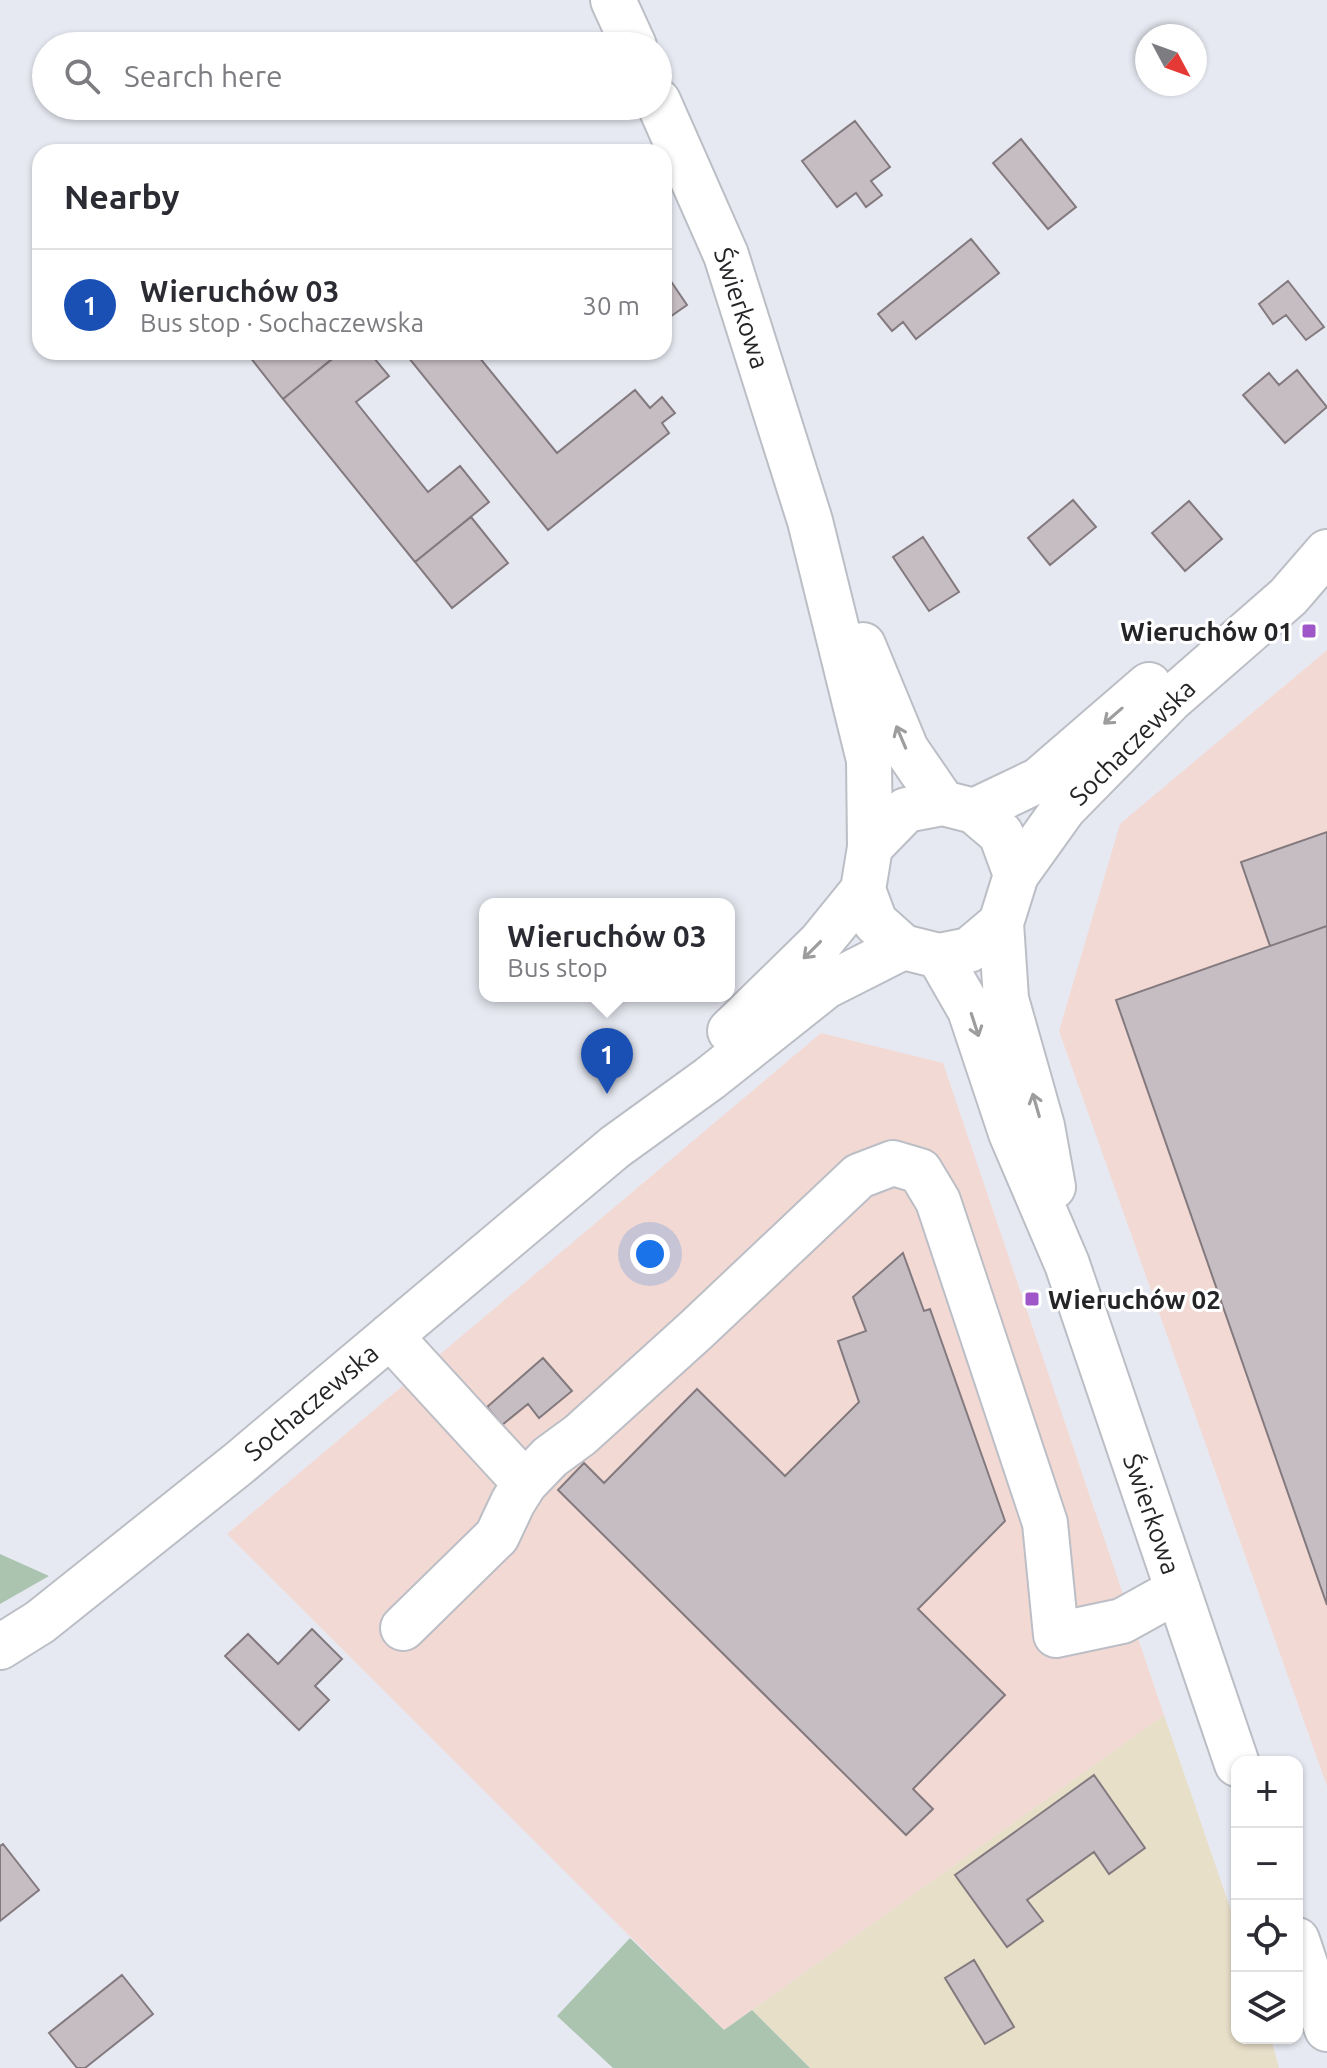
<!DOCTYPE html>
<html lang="en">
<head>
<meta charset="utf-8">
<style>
	:root { --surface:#fff; --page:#f7f7f7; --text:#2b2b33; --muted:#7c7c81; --line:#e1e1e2; --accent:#9e56c9 }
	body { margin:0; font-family:Ubuntu,sans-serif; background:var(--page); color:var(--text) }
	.controls { position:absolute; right:24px; bottom:24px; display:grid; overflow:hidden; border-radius:16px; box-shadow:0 2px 6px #0004 }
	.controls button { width:72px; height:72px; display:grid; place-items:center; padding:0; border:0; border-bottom:2px solid var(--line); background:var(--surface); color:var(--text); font:40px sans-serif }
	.compass { position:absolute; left:1135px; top:24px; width:72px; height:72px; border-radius:50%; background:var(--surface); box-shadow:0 2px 6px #0004; rotate:131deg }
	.you { position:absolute; left:650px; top:1254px; width:28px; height:28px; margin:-20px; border:6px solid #fff; border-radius:50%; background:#1a73e8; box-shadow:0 0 0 12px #1a73e833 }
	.badge { display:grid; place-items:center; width:52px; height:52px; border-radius:50%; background:var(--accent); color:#fff; font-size:26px; font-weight:700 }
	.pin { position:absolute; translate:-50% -66px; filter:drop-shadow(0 2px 4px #0008) }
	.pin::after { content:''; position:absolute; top:42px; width:28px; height:24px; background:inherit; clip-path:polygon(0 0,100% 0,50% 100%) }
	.popup { position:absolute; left:479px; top:898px; width:256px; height:104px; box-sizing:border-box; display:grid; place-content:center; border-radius:16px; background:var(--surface); filter:drop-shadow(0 2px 6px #0005); font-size:26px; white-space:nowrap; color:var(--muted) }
	.popup b { font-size:30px; color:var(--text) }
	.popup::after { content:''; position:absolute; left:50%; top:100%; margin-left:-16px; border:16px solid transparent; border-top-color:var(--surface) }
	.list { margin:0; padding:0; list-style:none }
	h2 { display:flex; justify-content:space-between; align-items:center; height:104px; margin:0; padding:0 32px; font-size:34px }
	h2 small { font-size:26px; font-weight:400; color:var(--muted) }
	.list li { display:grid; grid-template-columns:52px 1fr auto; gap:24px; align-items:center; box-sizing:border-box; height:112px; padding:0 32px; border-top:2px solid var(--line) }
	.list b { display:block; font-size:30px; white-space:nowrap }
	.list p { margin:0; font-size:26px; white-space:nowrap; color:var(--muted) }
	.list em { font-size:26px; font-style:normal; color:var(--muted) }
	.icon { flex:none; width:44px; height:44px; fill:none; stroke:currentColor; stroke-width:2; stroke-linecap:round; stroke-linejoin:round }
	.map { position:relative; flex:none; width:1327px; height:2068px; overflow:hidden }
	.search { position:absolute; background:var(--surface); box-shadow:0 2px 6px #0004; left:32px; top:32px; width:640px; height:88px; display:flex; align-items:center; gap:20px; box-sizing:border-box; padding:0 28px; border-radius:44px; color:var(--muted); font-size:30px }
	.panel { position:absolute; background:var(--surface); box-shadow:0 2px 6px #0004; left:32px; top:144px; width:640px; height:216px; border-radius:24px }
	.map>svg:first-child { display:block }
	.commercial { fill:#e8dfc9 }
	.industrial { fill:#f3d9d3 }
	.green { fill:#aac4b0 }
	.building { fill:#c6bdc2; stroke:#837a7f; stroke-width:2 }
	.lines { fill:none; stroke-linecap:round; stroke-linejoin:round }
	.minor-casing { stroke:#bcbec6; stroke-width:48 }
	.minor { stroke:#fff; stroke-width:44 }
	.oneway { stroke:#9d9d9e }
	.poi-dot { fill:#9e56c9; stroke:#fff; stroke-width:3 }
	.labels { text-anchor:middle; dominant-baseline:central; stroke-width:6; stroke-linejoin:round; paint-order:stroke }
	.street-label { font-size:26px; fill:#252528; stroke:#fff }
	.poi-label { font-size:26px; font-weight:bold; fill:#252528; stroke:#fff; text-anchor:end }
</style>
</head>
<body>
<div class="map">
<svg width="1327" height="2068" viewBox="0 0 1327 2068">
	<rect width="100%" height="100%" fill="#e7e9f2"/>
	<path class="commercial" d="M1164,1715L1237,1928V2038H1271L1279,2068H810L752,2010Z"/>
	<path class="industrial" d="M1327,650V1786L1059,1031L1120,824Z
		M821,1033L943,1063L1164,1715L724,2030L227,1534Z"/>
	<path class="green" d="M0,1554L49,1576L0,1604Z
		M630,1938L724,2030L752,2010L810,2068H613L557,2016Z"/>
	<path class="building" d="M855,121L890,167L871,181L882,195L866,207L856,193L837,207L802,161Z
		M1021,139L1076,207L1048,229L993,163Z
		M971,239L999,273L916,339L903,322L892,331L878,314Z
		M664,271L687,305L664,321Z
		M1288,281L1324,327L1306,340L1286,315L1273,324L1259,304Z
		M246,352H338L339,353L283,399Z
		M341,352H369L389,376L356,402L428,492L460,466L489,502L415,562L283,399Z
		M404,352H475L557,453L635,390L650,408L662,397L675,413L662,423L669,433L548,530Z
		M1297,370L1327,407L1285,443L1243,395L1269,373L1279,385Z
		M1073,500L1096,527L1050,565L1028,538Z
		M1189,501L1222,539L1185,571L1152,533Z
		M471,517L508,563L452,608L415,562Z
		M923,537L959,592L929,611L893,557Z
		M1327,832V926L1270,946L1241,862Z
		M1327,926V1605L1116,1000Z
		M903,1253L924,1311L930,1309L1005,1521L918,1609L1005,1695L913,1789L933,1809L906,1835L558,1490L584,1463L604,1483L697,1389L785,1476L859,1402L838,1341L866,1331L853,1297Z
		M543,1358L572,1391L539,1418L528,1404L502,1425L487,1407Z
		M312,1629L342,1659L315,1686L329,1700L299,1730L225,1656L248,1634L278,1664Z
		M1094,1775L1145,1848L1109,1874L1094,1852L1027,1900L1043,1921L1007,1947L955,1875Z
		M3,1844L39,1890L0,1921V1846Z
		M974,1960L1014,2027L985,2044L945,1978Z
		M122,1975L153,2014L85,2068H77L49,2033Z"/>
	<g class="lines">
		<defs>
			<path id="minor" d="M613,0L634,46
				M658,101L726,255L810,521L869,760L870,847L863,890L875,922L903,947L939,956L969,950L1001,923L1016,875L1001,834L974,811L943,803L906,810L870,847
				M863,645L906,749L943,803
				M974,811L1039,780L1149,685
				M1016,875L1064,808L1170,700L1288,597L1327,552
				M1001,923L1006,999L1042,1126L1053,1187
				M939,956L970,1010L1011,1133L1067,1264L1237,1764
				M730,1031L820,943L863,890
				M390,1336L525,1483
				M403,1628L497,1536L513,1502L525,1483L550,1457L580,1435L696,1330L859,1176L893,1163L920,1171L938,1201L1045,1523L1056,1635L1122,1621L1178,1590
				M0,1647L40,1622L238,1464L615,1147L709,1079L826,986L903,947
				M1297,1940L1327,2029"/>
		</defs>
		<use href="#minor" class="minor-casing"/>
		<use href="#minor" class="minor"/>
	</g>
	<defs><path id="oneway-shaft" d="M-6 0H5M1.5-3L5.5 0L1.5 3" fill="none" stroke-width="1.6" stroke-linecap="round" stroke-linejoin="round" transform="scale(2)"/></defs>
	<g class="oneway">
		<use href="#oneway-shaft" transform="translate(1113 716) rotate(139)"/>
		<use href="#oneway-shaft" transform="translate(901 737) rotate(-113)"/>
		<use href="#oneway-shaft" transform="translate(812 950) rotate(135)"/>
		<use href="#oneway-shaft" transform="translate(975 1025) rotate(72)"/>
		<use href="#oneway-shaft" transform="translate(1036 1105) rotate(-106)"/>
	</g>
	<g class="poi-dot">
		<rect x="1301" y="623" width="16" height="16" rx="4"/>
		<rect x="1024" y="1291" width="16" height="16" rx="4"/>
	</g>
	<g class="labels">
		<g class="street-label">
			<text transform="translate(742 308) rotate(72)">Świerkowa</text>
			<text transform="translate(1132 742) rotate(-45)">Sochaczewska</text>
			<text transform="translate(311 1402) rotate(-40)">Sochaczewska</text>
			<text transform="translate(1152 1514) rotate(71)">Świerkowa</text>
		</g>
		<g class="poi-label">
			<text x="1293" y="631">Wieruchów 01</text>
			<text x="1048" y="1299" text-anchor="start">Wieruchów 02</text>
		</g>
	</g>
</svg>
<div class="controls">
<button>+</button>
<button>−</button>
<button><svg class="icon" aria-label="locate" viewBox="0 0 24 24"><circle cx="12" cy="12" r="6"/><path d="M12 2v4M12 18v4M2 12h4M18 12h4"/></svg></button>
<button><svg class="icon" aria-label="layers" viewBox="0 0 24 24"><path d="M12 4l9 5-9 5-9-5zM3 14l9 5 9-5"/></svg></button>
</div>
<svg class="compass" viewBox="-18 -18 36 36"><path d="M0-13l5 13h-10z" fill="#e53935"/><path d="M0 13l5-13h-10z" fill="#7c7c81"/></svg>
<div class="you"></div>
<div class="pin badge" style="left:607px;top:1094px;background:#1a4fb4">1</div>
<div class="popup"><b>Wieruchów 03</b>Bus stop</div>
<div class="search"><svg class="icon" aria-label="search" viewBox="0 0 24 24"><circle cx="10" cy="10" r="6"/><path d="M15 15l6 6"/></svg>Search here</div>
<section class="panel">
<h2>Nearby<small></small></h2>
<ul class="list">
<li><span class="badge" style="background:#1a4fb4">1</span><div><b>Wieruchów 03</b><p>Bus stop · Sochaczewska</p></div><em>30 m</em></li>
</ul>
</section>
</div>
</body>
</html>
